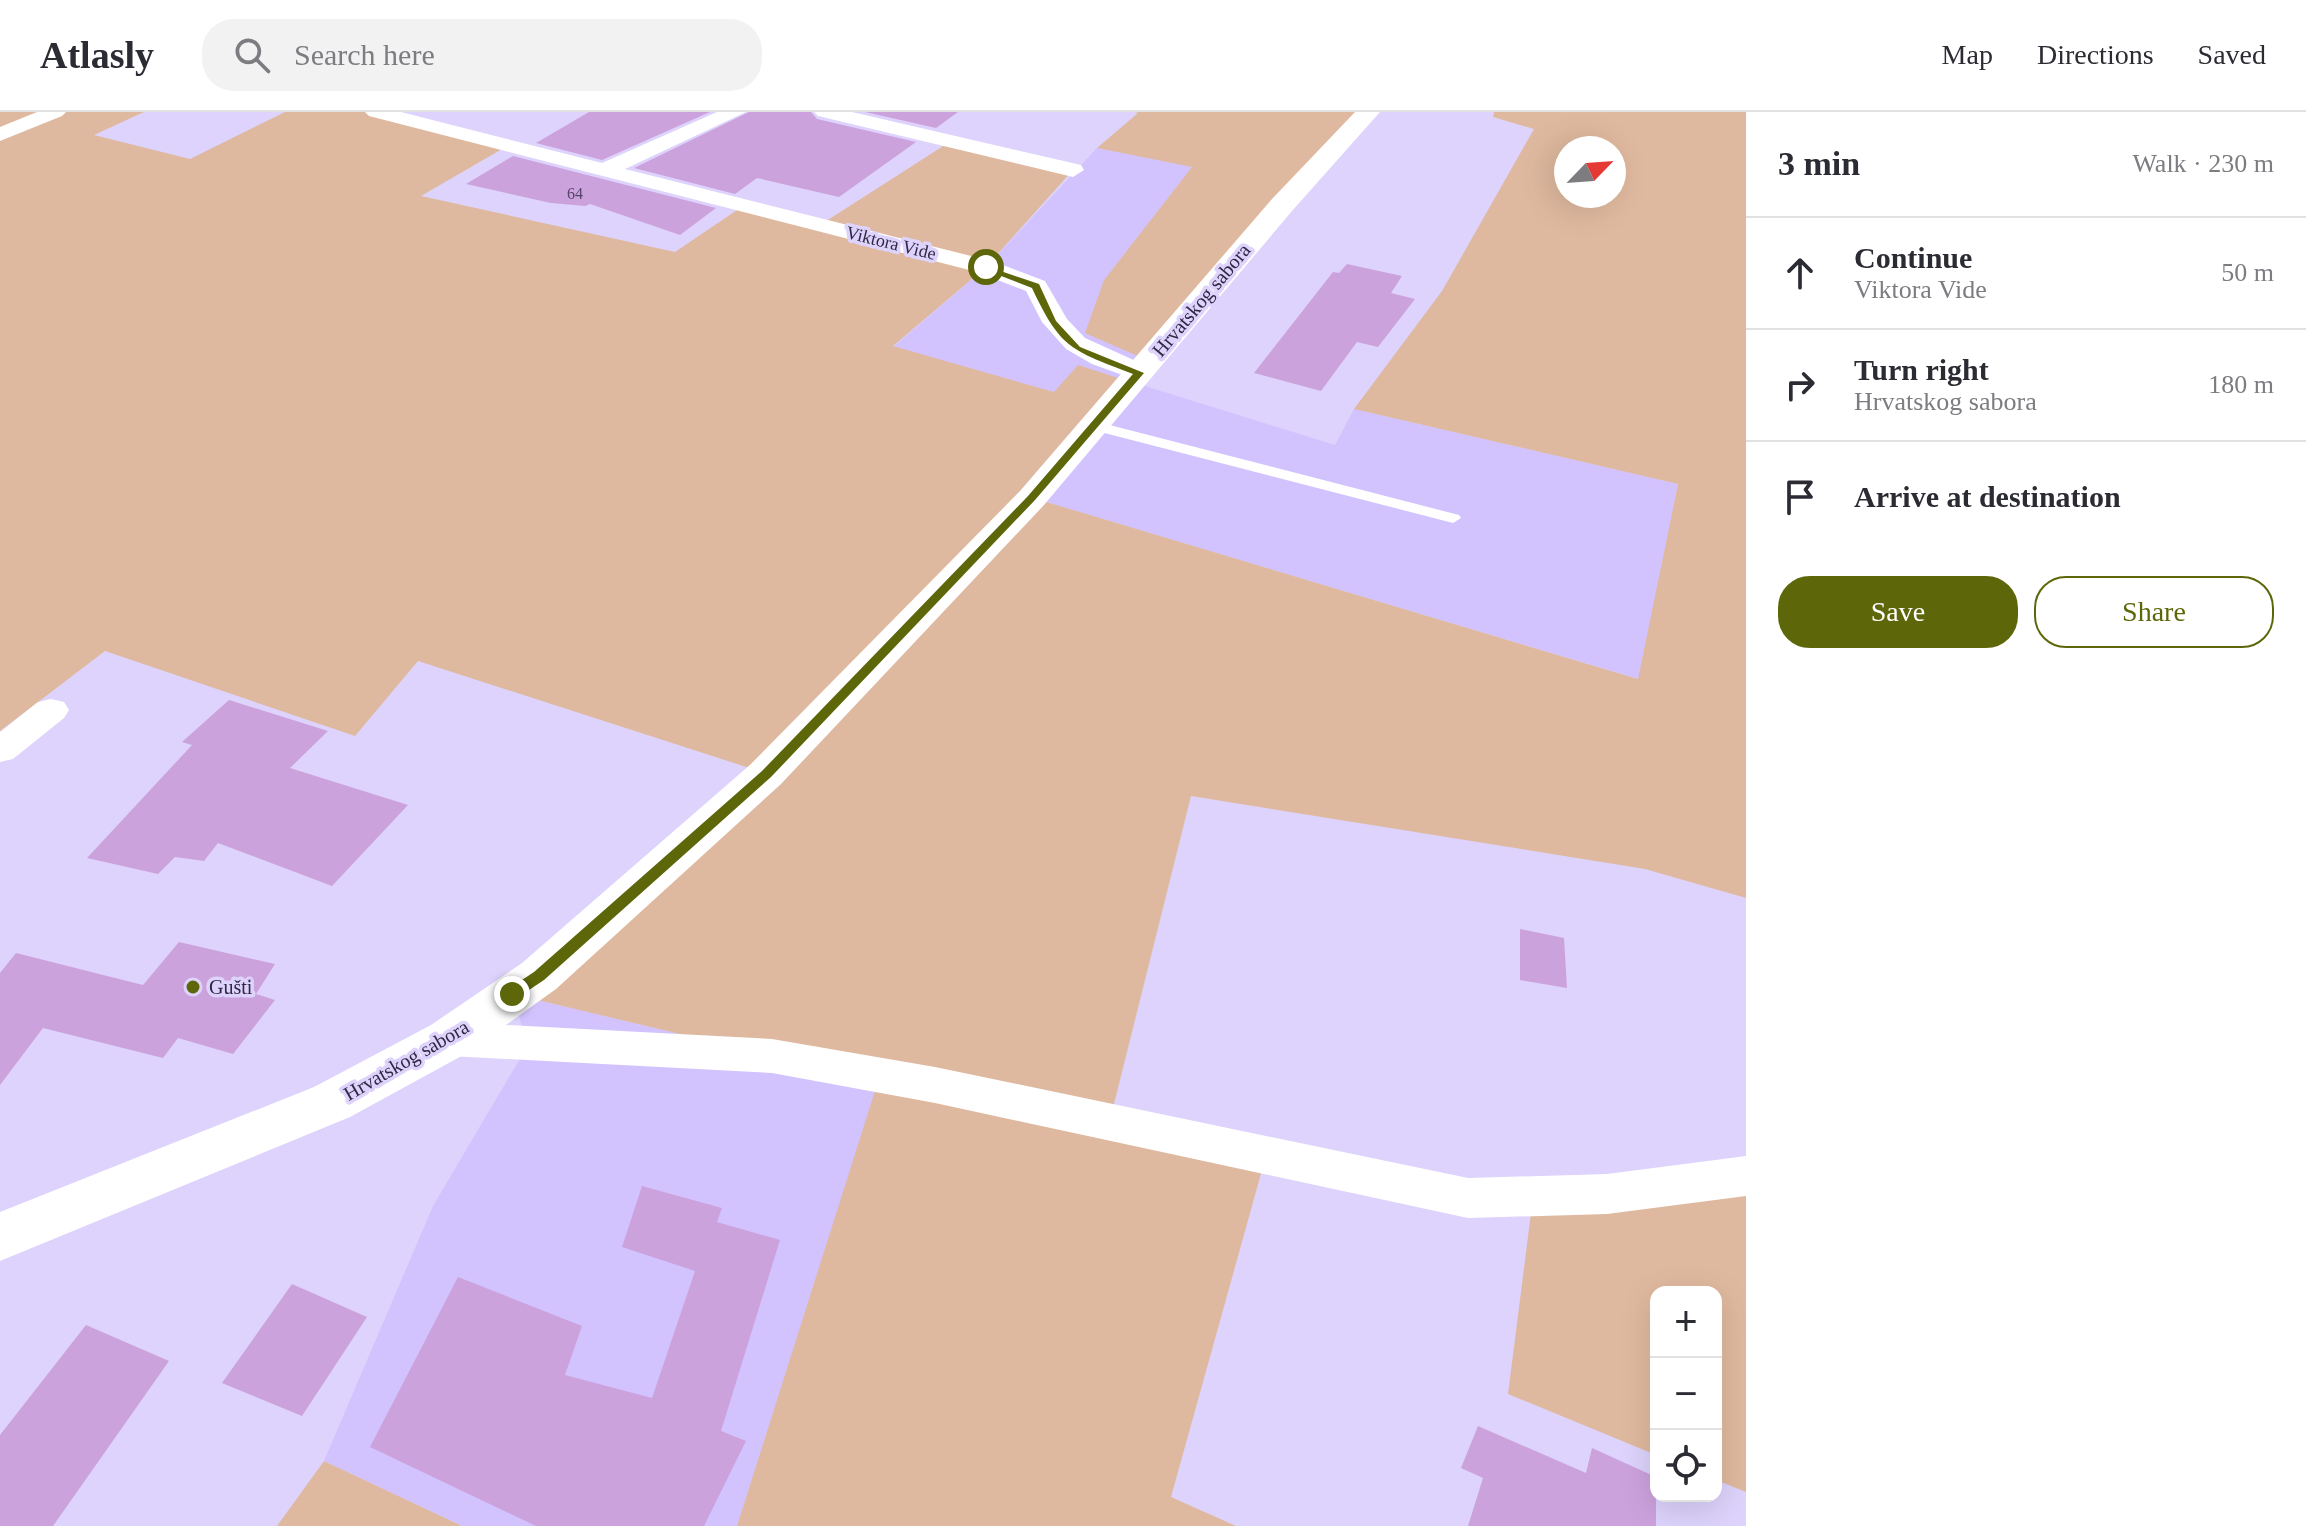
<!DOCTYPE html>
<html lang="en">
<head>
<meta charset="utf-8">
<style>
	:root { --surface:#fff; --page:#f2f2f3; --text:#2b2b33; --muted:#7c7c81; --line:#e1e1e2; --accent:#5d670a }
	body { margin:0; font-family:"Times New Roman",serif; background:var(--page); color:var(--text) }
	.controls { position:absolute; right:24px; bottom:24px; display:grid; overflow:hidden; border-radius:16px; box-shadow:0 8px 32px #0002 }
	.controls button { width:72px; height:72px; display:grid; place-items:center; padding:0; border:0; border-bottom:2px solid var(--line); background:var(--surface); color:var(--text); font:40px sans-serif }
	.compass { position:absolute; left:1554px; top:24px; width:72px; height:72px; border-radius:50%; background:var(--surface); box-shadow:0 8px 32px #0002; rotate:65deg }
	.stop { position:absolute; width:24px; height:24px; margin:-18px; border:6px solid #5d670a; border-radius:50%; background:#fff }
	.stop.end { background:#5d670a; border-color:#fff; box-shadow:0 2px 8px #0008 }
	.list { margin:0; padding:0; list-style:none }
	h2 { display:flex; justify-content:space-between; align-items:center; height:104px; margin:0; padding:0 32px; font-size:34px }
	h2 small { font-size:26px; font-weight:400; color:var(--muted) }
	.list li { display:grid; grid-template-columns:52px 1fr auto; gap:24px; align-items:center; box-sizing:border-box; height:112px; padding:0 32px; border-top:2px solid var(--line) }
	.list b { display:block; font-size:30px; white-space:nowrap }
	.list p { margin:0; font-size:26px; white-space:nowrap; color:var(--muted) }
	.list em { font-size:26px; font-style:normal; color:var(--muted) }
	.actions { display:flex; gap:16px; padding:24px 32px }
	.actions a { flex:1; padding:18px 0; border:2px solid var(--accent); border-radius:32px; text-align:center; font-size:28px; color:var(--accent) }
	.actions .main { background:var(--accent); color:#fff }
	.icon { flex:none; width:44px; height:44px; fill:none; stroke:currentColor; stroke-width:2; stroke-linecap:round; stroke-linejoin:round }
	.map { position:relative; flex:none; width:1746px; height:1414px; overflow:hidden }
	header { display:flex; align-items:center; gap:48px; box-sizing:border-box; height:112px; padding:0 40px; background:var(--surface); border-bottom:2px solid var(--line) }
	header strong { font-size:38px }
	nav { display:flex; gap:44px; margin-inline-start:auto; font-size:28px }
	.search { width:560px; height:72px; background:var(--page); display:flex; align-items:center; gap:20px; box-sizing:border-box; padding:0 28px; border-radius:32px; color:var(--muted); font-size:30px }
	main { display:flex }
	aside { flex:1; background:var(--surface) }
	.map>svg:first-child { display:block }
	.built { fill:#d2c3fe }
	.green { fill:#dfb99f; fill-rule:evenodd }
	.building { fill:#cca2dd }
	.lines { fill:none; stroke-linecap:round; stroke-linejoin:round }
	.service { fill:#fff; fill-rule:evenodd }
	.minor { fill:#fff; fill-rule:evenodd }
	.primary { fill:#fff; fill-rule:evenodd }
	.route { fill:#5d670a }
	.poi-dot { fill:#5d670a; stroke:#ddd3fc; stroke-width:3 }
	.labels { text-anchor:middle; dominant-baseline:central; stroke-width:7; stroke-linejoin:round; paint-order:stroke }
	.number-label { font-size:16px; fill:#574669 }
	.far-street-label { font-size:18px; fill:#302842; stroke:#ddd3fc }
	.street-label { font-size:20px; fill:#302842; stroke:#ddd3fc }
	.poi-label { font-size:20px; fill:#302842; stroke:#ddd3fc; text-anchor:start }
</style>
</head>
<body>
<header>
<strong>Atlasly</strong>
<div class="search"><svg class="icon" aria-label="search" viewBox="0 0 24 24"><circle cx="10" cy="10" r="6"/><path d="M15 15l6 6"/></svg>Search here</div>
<nav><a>Map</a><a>Directions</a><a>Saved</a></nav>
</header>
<main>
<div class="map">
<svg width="1746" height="1414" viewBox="0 0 1746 1414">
	<rect width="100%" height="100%" fill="#ddd3fc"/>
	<path class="built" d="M1097,36L1193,54L1104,168L1149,249L1132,270L1335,333L1354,297L1678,372L1639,567L1032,386L1054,280L893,235L986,155Z
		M512,882L772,944L881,963L737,1414H462L324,1349L433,1094L528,933Z"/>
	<path class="green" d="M0,0H144L94,23L190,47L285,0H376L509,33L421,84L675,140L743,94L820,113L951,29L1073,58L986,155L893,234L1054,280L1078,253L1131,270L1033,386L1638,567L1678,372L1354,297L1442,179L1534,17L1493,5L1494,0H1746V786L1645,757L1191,684L1110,1008L1267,1040L1171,1385L1236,1414H737L880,963L772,944L512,882L765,661L418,549L355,624L105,539L0,619ZM1566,36H1614V84H1566Z
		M1135,0H1368L1149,249L1085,221L1104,168L1192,55L1097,36L1138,1Z
		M1746,1064V1380L1716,1368V1180H1656V1343L1508,1282L1533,1085Z
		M324,1349L462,1414H277Z"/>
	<path class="building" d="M589,0H710L602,48L536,31Z
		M749,0H811L817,7L916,30L839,85L757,66L735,82L634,56Z
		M865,0H958L936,16Z
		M513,44L716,96L680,123L590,92L585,94L551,91L466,72Z
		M1347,152L1402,164L1391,181L1415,187L1378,235L1357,230L1321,279L1254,261L1333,160L1339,161Z
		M229,588L328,619L290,656L408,693L332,774L218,731L204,749L175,745L158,762L87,746L192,633L182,630Z
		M1520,817L1564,826L1567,876L1520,868Z
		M179,830L275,852L256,882L275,888L233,942L178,926L163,946L43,916L0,973V861L16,841L143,873Z
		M642,1074L722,1096L717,1110L780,1128L721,1319L746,1329L704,1414H536L370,1335L458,1165L582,1214L565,1263L652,1286L695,1159L622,1135Z
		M292,1172L367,1205L302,1304L222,1271Z
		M86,1213L169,1249L53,1414H0V1323Z
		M1478,1314L1586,1361L1592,1336L1656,1365V1414H1468L1483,1366L1461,1356Z"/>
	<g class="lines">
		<path class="service" d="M1094,309L1459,403L1461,406L1453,411L1089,317V311Z"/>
		<path class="minor" d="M37,0H66L62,4L0,29V15Z
			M365,0H401L602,51L717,0H746L625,57L995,150L1045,169L1067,207L1085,226L1149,255L1153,261L1149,267L1139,269L1092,252L1066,237L1042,210L1026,179L977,160L369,4Z
			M814,0H852L1081,53L1084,58L1073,65L818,4Z
			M51,587L64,590L69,598L64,606L13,647L0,650V620L38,590Z
			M449,910L772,927L935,955L1468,1066L1607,1062L1746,1044V1084L1607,1102L1468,1106L935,991L772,961L449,944L434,939L427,927L434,915Z"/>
		<path class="primary" d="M1355,0H1380L1292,99L1044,393L781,672L556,877L467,941L350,1005L0,1149V1100L314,975L431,913L522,851L751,652L1020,379L1272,87Z"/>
	</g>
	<path class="route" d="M983,153L1039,172L1056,209L1080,235L1144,261L1035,388L771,665L544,868L517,886H507V878L534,860L762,659L1028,384L1133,262C1072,238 1061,238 1032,176L983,157Z"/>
	<circle class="poi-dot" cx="193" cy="875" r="8"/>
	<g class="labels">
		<g class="number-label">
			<text x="575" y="81">64</text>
		</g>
		<g class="far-street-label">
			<text transform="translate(891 131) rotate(14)">Viktora Vide</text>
		</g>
		<g class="street-label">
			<text transform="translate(1201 188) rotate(-50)">Hrvatskog sabora</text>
			<text transform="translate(406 948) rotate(-30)">Hrvatskog sabora</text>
		</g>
		<g class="poi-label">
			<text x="209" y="875">Gušti</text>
		</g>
	</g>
</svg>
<div class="controls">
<button>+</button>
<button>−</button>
<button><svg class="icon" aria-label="locate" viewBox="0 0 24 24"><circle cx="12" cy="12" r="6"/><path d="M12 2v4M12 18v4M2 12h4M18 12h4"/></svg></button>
</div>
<svg class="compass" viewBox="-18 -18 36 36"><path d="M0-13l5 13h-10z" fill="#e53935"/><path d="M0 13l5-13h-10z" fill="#7c7c81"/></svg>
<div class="stop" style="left:986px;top:155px"></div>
<div class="stop end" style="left:512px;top:882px"></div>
</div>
<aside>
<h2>3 min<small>Walk · 230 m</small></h2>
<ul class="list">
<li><svg class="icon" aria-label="ahead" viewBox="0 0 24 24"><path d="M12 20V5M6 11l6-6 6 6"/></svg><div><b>Continue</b><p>Viktora Vide</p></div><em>50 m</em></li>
<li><svg class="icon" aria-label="right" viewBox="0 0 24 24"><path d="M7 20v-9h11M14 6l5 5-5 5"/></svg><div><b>Turn right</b><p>Hrvatskog sabora</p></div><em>180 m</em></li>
<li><svg class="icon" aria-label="arrive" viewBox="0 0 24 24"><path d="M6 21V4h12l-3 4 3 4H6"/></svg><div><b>Arrive at destination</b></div></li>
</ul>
<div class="actions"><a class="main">Save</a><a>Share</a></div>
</aside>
</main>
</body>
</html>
